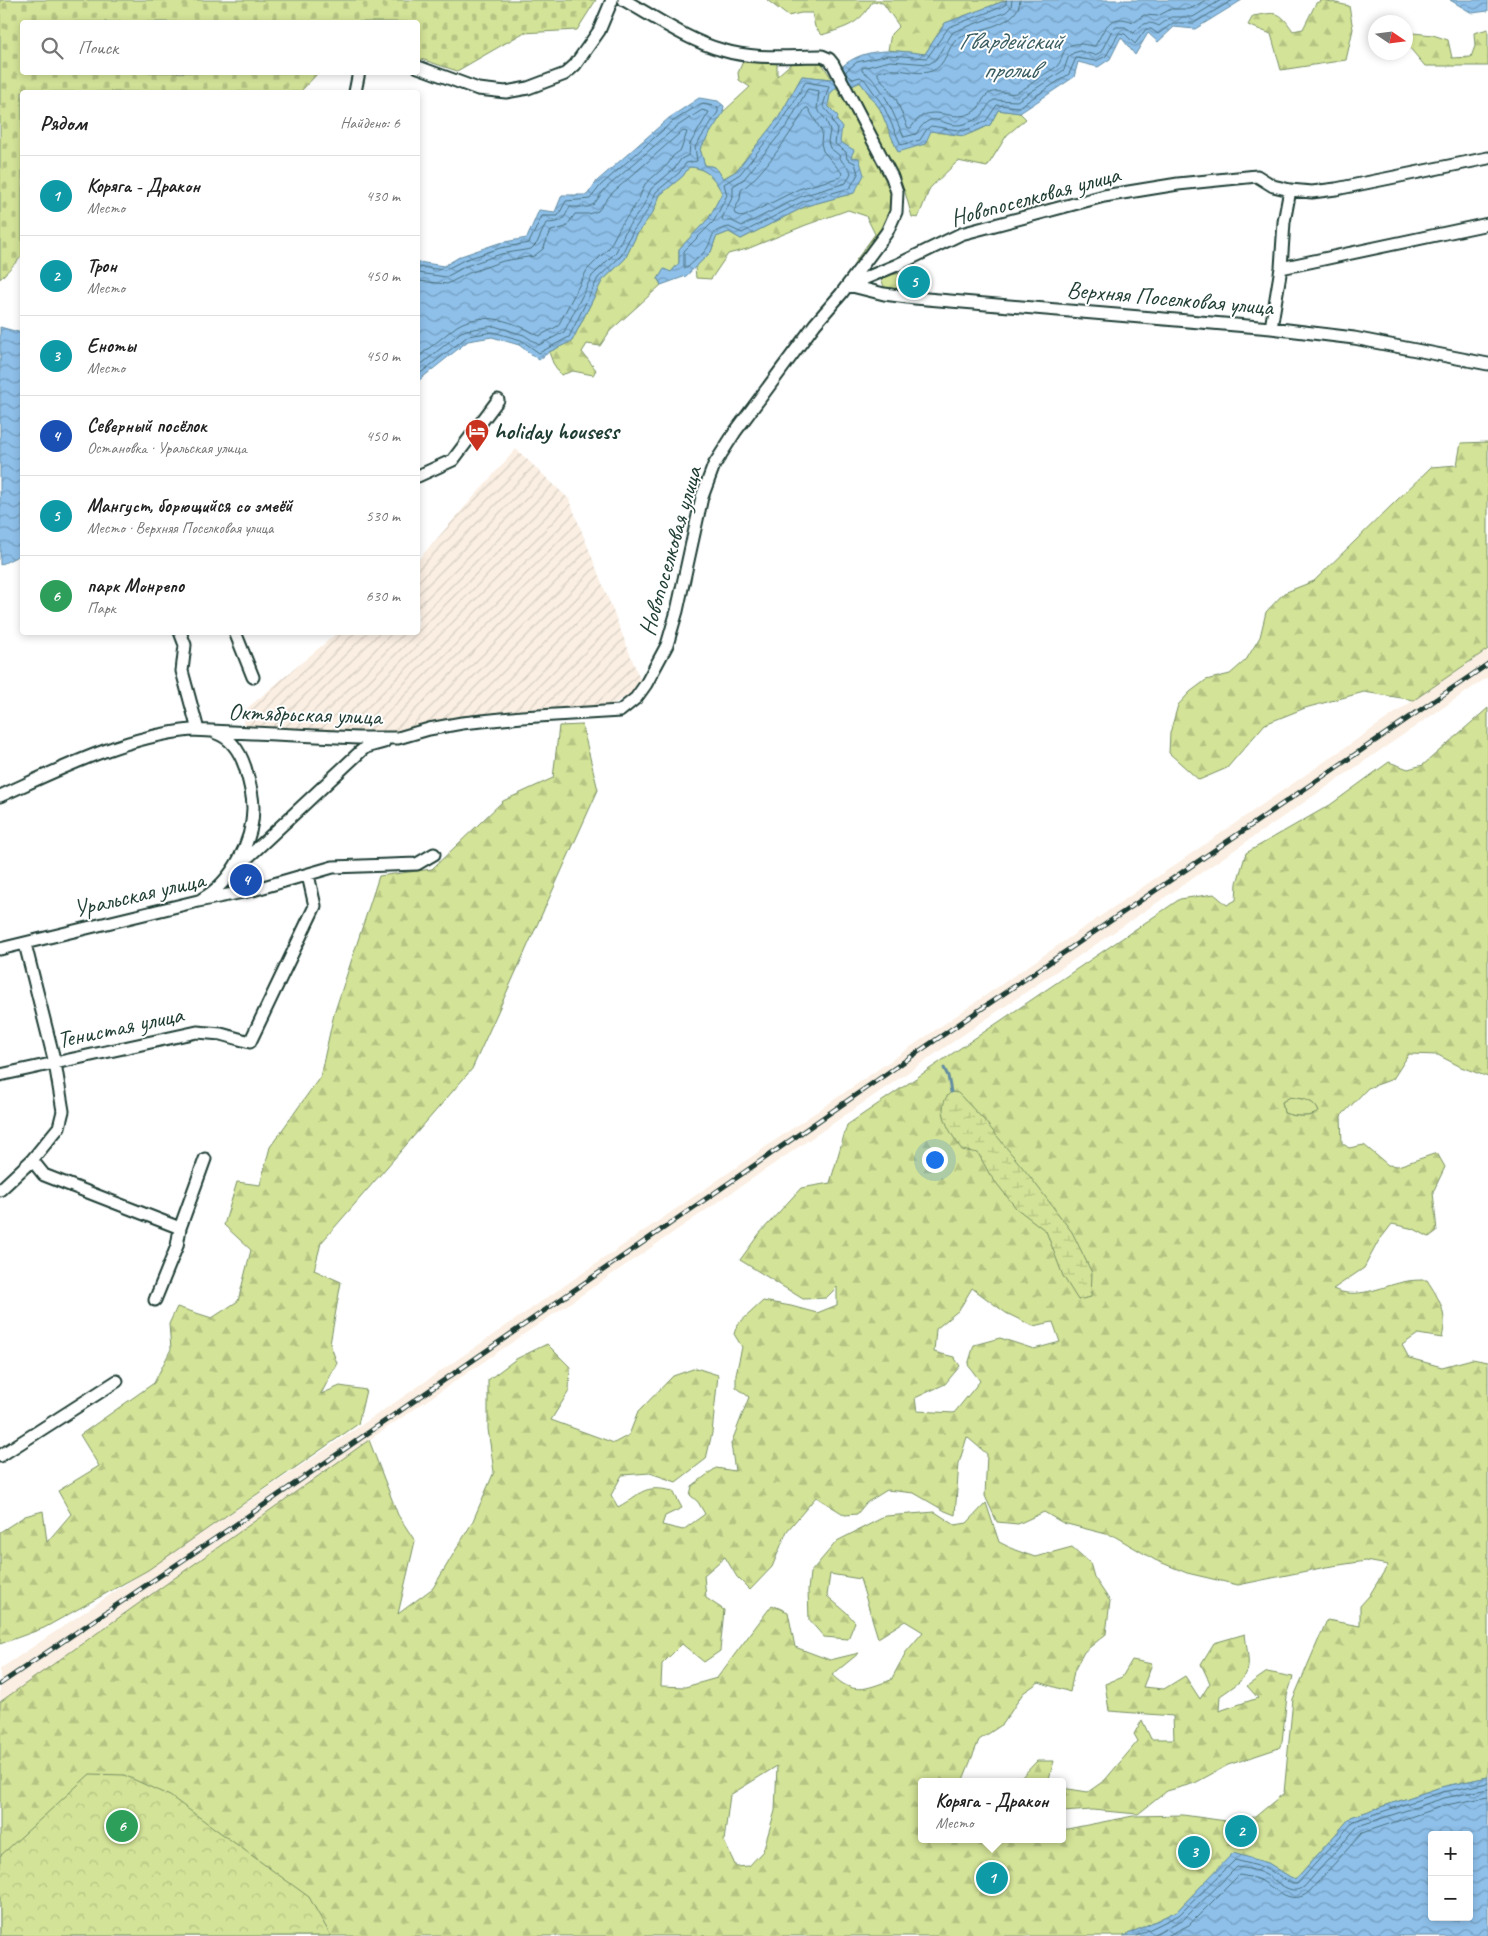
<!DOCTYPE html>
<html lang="ru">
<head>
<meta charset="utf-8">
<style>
	:root { --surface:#fff; --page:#f6f6f6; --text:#222; --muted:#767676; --line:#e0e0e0; --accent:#c8321e }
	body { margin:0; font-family:Caveat,sans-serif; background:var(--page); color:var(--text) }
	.controls { position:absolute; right:15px; bottom:15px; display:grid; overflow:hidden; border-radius:5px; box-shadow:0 2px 8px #0003 }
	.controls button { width:45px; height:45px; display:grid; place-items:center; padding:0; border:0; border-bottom:1px solid var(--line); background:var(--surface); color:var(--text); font:25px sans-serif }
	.compass { position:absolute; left:1368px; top:15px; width:45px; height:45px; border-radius:50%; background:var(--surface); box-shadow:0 2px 8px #0003; rotate:103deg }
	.you { position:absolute; left:934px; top:1159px; width:18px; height:18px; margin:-12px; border:4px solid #fff; border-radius:50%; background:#1a73e8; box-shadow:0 0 0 8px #1a73e833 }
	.badge { display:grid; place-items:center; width:32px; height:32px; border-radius:50%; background:var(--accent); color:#fff; font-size:16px; font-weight:700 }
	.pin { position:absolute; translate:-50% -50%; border:2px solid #fff; box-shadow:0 1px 5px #0006 }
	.popup { position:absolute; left:918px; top:1778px; width:148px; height:65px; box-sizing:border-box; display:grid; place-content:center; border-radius:5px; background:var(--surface); filter:drop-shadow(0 1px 4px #0005); font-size:16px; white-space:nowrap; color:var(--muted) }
	.popup b { font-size:19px; color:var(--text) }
	.popup::after { content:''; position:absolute; left:50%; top:100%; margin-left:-10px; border:10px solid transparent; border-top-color:var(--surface) }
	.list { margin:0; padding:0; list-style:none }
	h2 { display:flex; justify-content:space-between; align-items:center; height:65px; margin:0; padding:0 20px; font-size:21px }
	h2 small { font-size:16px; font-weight:400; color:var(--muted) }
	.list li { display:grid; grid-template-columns:32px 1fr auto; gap:15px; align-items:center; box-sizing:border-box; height:80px; padding:0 20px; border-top:1px solid var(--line) }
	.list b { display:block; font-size:19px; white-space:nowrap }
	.list p { margin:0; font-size:16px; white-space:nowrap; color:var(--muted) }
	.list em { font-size:16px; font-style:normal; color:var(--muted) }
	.icon { flex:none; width:28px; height:28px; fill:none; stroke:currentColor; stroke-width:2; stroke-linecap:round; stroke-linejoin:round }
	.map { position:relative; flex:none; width:1488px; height:1936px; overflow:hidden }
	.search { position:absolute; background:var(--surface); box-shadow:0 2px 8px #0003; left:20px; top:20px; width:400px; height:55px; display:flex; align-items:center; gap:12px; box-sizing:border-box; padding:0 18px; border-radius:5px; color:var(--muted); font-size:19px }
	.panel { position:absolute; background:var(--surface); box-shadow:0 2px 8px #0003; left:20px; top:90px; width:400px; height:545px; border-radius:5px }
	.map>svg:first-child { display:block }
	.built { fill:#fbefe3 }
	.industrial { fill:url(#industrial-furrows) }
	.green { fill:#d3e397; stroke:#799066 }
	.forest { fill:url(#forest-firs); stroke:#799066; fill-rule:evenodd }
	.wetland { fill:url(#wetland-marsh); stroke:#799066 }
	.cemetery { fill:url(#cemetery-stones); stroke:#799066 }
	.park { fill:url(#park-crowns); stroke:#799066 }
	.water { fill:url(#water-waves); stroke:#628ca1; fill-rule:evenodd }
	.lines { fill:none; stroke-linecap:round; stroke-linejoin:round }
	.shore { stroke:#4b717d; stroke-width:1 }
	.stream { stroke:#628ca1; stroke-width:3 }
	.street-casing { stroke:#1f3d34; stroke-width:15 }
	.street { stroke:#fff; stroke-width:11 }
	.rail-casing { stroke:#1f3d34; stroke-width:5 }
	.rail { stroke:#fff; stroke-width:3; stroke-dasharray:9; stroke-linecap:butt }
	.labels { text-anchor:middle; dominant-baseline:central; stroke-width:4; stroke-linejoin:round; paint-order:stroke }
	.street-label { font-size:24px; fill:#1f3d34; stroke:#fff }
	.poi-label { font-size:24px; font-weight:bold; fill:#1f3d34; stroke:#fff; text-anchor:start }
	.water-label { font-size:25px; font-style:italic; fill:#3b5e62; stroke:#fff }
</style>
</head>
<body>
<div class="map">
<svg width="1488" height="1936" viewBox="0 0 1488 1936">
	<defs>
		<pattern id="industrial-furrows" width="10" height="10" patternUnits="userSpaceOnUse" patternTransform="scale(1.25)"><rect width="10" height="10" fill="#fbefe3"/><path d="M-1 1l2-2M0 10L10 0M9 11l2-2" fill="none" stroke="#d7cec3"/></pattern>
		<pattern id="forest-firs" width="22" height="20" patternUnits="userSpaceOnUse" patternTransform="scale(1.25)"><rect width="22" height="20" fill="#d3e397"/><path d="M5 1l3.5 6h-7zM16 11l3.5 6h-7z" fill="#b5c483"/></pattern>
		<pattern id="wetland-marsh" width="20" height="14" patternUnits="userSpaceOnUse" patternTransform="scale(1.25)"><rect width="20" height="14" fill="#d3e397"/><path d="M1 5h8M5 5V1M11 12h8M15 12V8" fill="none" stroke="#b5c483"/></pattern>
		<pattern id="cemetery-stones" width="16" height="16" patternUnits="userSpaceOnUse" patternTransform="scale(1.25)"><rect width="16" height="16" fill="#d3e397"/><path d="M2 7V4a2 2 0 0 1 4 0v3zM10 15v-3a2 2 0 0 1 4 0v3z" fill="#b5c483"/></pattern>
		<pattern id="park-crowns" width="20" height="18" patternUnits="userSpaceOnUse" patternTransform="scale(1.25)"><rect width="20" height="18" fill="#d3e397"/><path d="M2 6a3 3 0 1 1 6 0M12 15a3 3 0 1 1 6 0" fill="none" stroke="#b5c483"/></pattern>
		<pattern id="water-waves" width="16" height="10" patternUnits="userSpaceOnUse" patternTransform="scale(1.25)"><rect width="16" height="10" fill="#8ec0ea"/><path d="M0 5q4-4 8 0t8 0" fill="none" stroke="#739dbe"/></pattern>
	</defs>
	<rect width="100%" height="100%" fill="#fff"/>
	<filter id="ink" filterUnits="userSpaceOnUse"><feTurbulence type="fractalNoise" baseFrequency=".02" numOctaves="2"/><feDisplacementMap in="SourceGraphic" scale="10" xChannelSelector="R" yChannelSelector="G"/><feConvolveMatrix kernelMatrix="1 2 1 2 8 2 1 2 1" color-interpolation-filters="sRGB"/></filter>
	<g filter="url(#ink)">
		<path class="built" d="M1488,649V677L369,1440L0,1702V1669L400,1399Z"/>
		<path class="industrial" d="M516,449L569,499L641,682L629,695L609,706L461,716L393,732L244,727L245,710L337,633L418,632V560Z"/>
		<path class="green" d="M1290,1097C1302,1099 1314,1099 1319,1112C1310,1118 1295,1117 1284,1113L1282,1102Z"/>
		<path class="forest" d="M767,0H1007L945,23L925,54L888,50L891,34L899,26L883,3L872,2C859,25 846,27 822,35L815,27L812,13H801L788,16Z
			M1323,0L1349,6L1353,29L1346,60L1281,70L1271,34L1248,25L1253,16C1277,12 1279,10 1293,31L1303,29L1316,3Z
			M1488,29V66H1425L1409,47L1413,33L1433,35L1448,40L1452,58L1471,57L1475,46L1474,33Z
			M777,60V76L794,61L817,60L821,62L832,79L802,76L779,117L736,171L722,179C719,169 715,165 705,166L700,149L723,112L750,87L739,80L738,73L743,61Z
			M860,82L880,109L898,152L931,131L964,136L990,125L998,110L1020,113L1026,119L1007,135L987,167L958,161L930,188L918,218L912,217L905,192L850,87Z
			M836,87L841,97L846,96C859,120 895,177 894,202C893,220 868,250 857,265L854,263L875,234L866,216L848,210L806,225L747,249L728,254L711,279L696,278L695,267L711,252L716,237L729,232L741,239L806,206L854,193L850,157L840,143L837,121L838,116L828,106L830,94Z
			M688,167C705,167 715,178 722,193L709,218L679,249V263L671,272L664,270L658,279L661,285L610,331L600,346L587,344L582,352L596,370L593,375L573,371L561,375L553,363L549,352L572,341L602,281L625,259L637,234L653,212L660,195L683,176Z
			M1488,442V649L1414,700L1364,692L1305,708L1265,724L1227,768L1199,780L1169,753L1170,733L1178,705L1190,692L1206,680L1230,674L1246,660L1260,637L1266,612L1284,593L1314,581L1431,467L1457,465L1461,443Z
			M1488,708V1077L1461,1067L1438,1055L1409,1054L1393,1079L1368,1088L1341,1116L1342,1143L1349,1148L1364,1145L1388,1165L1398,1166L1437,1153L1445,1167L1433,1192L1437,1231L1429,1237L1414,1229L1392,1224L1378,1242L1364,1268L1333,1289C1357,1300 1380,1287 1403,1282C1411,1280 1419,1280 1427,1280C1440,1300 1448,1313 1442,1338L1418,1334L1402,1345L1409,1358L1442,1367L1472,1359L1488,1362V1777L1441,1787L1351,1817L1295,1880L1268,1863L1233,1854L1177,1911L1124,1936H0V1702L369,1440L398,1515L415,1541L398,1614L433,1588L472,1523L494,1472L488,1429V1380L516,1359L547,1344L570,1367L569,1391L551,1420L614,1443L629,1435L638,1412L673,1376L696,1368L718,1375L712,1433L706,1459L676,1482L650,1473L622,1475L611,1495L618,1507C642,1494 642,1484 673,1491L682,1508L665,1516L662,1525L683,1530L705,1514L698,1502L690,1495L692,1486L716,1468L735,1471L731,1444L749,1397L736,1387V1374L742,1347L734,1334L737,1325L763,1301L791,1306L817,1313L837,1305V1287L826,1298L803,1299L740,1260L759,1234L801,1188L830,1183L847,1125L1180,899L1214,894L1227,905L1236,900L1237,883L1246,853L1330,805L1389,762L1408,769L1423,765ZM1290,1097C1302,1099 1314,1099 1319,1112C1310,1118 1295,1117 1284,1113L1282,1102ZM972,1288L1006,1313L1033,1326L1053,1322L1060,1342L1034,1349L1000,1338L974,1345L968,1365L980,1381L954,1413L917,1411L915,1398L945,1384L960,1366L954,1357L934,1352L936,1329L959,1310ZM967,1437L987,1454L985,1496L997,1522L1018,1524L1044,1512L1063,1523L1114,1536L1155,1560L1187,1573L1238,1585L1326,1567L1366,1561L1388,1565L1369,1596L1360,1606V1626L1327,1620L1293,1699L1284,1793L1255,1817L1226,1821L1183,1815L1133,1816L1062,1830V1839H981L971,1841L970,1839H922V1782H962L979,1740L1003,1724L1023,1693L1039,1682L1070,1692L1074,1671L1084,1652L1106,1634L1110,1601L1094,1577L1090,1563L1072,1547L1035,1557L1015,1550L999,1542L986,1503L967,1523L955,1525L935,1512L886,1516L837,1541L810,1573L808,1590L809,1620L824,1637L848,1639L855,1622L846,1612L827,1596L830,1574L860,1579L878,1638L905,1621L923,1632L906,1652L891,1680C865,1689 854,1696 832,1675L859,1653L830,1660L795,1647L788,1612L772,1605L717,1678L685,1687L661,1686L662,1664L682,1644L704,1662L720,1651L724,1610L706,1598L704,1575L725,1557L737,1577L750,1590L772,1567L787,1531L816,1497L845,1515L857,1514L866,1503L887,1490L914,1493L945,1511L955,1515L959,1463ZM777,1766L775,1811L763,1851L749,1866L736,1867L724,1841L730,1795Z
			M582,725L598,790L472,1069L321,1243L314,1270L341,1282L330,1344L337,1363L321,1394L340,1386L366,1390L358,1424L148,1570L44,1628L0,1644V1532L25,1516L43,1511L47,1542L71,1514L58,1491L99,1466L80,1435L154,1383L171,1349L169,1324L177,1307L212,1318L238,1301L251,1250L224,1225L237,1182L260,1185L270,1147L320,1077L334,1014L379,876L432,869L503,801L553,778L559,726Z
			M1245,1634C1250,1673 1254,1673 1220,1696L1219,1711L1258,1698L1247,1686L1267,1672L1293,1677L1287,1696L1282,1742L1279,1748L1228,1765L1195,1783L1167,1791L1138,1814L1092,1810L1062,1812V1788L1088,1792L1105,1780L1138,1741L1134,1734L1142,1720L1151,1739H1174L1173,1716L1109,1711L1105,1684L1122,1677L1132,1660L1152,1664L1143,1687L1164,1689L1185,1676L1200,1699L1210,1683L1201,1664L1214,1643Z
			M1037,1761H1054L1048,1782H1017Z"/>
		<path class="wetland" d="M951,1092L958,1093L984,1120L1031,1178L1072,1232L1092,1273L1091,1297L1078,1300L1063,1276L1046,1231L1016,1208L990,1175L978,1153L962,1150C952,1135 932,1108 951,1092Z"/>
		<path class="cemetery" d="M0,0H596L577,30L523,33L457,71L418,58V22H22V72L318,73L300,92H22V256L0,279Z"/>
		<path class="park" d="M911,272L913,294L885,289L880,276Z
			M90,1774L124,1775L170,1796L309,1897L331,1936H0V1856Z"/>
		<path class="water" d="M1007,0H1242L1195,29L1174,27L1158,42L1148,33L1135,55L1121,37L1110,59L1098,67L1078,62L1074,77L1020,113L998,110L990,125L964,136L931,131L925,144L898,152L880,109L860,82L850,87L842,81L830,94L828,106L838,116L837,121L842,126L840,142L854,150L851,157L859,158L864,175L854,193L806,206L741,239L729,232L716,237L711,252L686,276L661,285L658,279L664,269L671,272L679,263V249L709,218L722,193C715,178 705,167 689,167L683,176L660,195L653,212L637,234L625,259L602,281L572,341L549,352L539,360L519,345L492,337L468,341L418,381V262L444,266L461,256L499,243L527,238L539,210L555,212L562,195H587L597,181L669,118L699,98L718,101L724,106L723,113L700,149L705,166C716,165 718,170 723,179L736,171L779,117L802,76L831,79C854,46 890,49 925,54L945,23Z
			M1450,0H1488V11L1472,13Z
			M0,327L22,333V554L0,565Z
			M1488,1777V1936H1124L1177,1911L1233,1853L1268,1863L1295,1880L1351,1817L1441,1787ZM1432,1835H1469V1917H1432Z"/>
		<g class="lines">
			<path class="shore" d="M1006,0V4L1002,7L949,27L927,58L889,55L857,62L846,71V74L853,79L860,77L865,80L884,107L901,145L920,140L927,129L931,126L964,131L986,121L997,105L1019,107L1069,74L1076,58L1096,61L1106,56L1119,33L1125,34L1135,44L1146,29H1151L1158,34L1173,23H1194L1233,0
				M1012,0L1011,7L1006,12L953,32L935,60L929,64L890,61L862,68V71C883,82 894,117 904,137L916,134C934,105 942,130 964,124C969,122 979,119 982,115C987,110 987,104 994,100L1017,101L1064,70L1068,58L1073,53L1080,51L1095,55L1101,52L1111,32L1116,27H1125L1134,33C1142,24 1147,20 1159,26L1171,17H1193L1221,0
				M1020,0C1019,23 987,27 969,34C966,35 960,36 958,38C947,47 946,66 932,71C916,77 897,65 878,72V75L896,99L908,128H911C930,96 953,128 976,110C982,105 982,97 990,93C999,89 1008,95 1016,93C1025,89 1040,77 1048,72C1051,70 1056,68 1058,65C1063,59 1061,51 1069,46C1078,41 1087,46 1095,46C1105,29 1109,12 1133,22L1144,15L1158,16L1171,9H1190L1206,0
				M806,82L829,86L823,106L832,117L833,123L837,128L835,144L846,152L847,159L855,163L858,174L850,188L804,201L742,233L729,227C706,232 716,237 705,251C700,257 693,262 687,268H684V251L714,221L727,195L724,184L740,174L783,120Z
				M808,89L819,91L817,109L826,120L830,130L828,142L830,148L839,155C842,165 849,166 851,173L846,183L802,196L742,226L732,221H723L722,218L733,196V186L744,179L788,124Z
				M808,108L822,132L821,143L823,151L842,173L841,177L799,189L743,217L735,214L734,211L740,199L741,190C761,177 793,131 805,109Z
				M418,267L445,270L464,260L500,248L529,243L542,216H558L566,201L590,199L601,185L672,122L700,104L715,106L718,108V112L695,147L697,161L686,163L679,173L656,192L648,210L633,231L621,256L598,278L569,337L539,353L521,340L493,332L468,336L418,375
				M418,273L446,277L466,266L501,254L531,249L537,243L546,223C564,222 562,221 570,207H588L594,204L605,189L676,127L702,110L709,112L690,144L689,155L681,159L674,169L651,189L643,207L627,228L616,252L592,276L564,332L539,345L524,335L494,326L467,330L461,332L418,367
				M418,281L447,284L469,273L503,261L534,256L543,249L551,231L566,227L575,214H589L598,211L611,194L680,133L684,131L687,132L681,150L673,156L668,164L645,184L637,203L621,225L609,248L587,270L558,326L539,336C515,322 484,310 457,326L418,357
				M1136,1936L1179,1915L1235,1860L1266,1868L1292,1884H1297L1354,1821L1442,1792L1488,1783
				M1150,1936L1184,1919L1237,1867C1245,1868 1257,1870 1264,1874C1277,1880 1290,1897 1304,1887L1358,1826L1444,1798L1488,1789
				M1167,1936L1189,1925L1239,1875C1246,1876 1256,1878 1262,1881C1277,1890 1292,1906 1309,1892L1362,1833L1446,1805L1488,1797"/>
			<path class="stream" d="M944,1068L948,1076L951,1092"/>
			<defs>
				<path id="street" d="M418,67L478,89L506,92L528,88L565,74L575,65L599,31L612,0
					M355,92L359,72
					M1281,268L1488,224
					M848,285L884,294L915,298L1271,328L1354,338L1488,364
					M849,285L897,265L961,234L1104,196L1178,184L1257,176L1273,186L1290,190L1312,192L1336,189L1488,158
					M1271,328L1281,268L1284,222L1290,190
					M418,476L453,460L498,400
					M180,632L185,645L182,671L198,730
					M235,632L253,677
					M0,796C62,768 123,737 191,730L358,738H398L429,729L462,723L522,717L620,711L636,698L646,684L667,645L677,611L702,497L714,465L735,432L815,324L841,294L887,232L896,212L897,192L892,177L833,64L829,59L822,56C789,56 754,60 722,50C689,41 654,17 624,0
					M229,875L361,751L366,747L384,742
					M202,899C232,882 253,842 253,808C253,794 249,780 245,767C240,752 231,738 216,733
					M0,949L198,901L253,890L333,867L417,864L434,854
					M0,1075L197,1032L221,1034L250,1042L315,906L308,875
					M32,1160L44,1175L180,1228
					M0,1190L32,1160L59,1127L63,1111L55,1063L25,944
					M155,1300L177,1246L180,1228L205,1159
					M0,1456L117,1381"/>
			</defs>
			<use href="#street" class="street-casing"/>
			<use href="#street" class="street"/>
			<defs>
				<path id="rail" d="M0,1684L235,1525L915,1054L1488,664"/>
			</defs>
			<use href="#rail" class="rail-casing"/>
			<use href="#rail" class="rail"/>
		</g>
	</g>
	<defs>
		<symbol id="hotel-pin" viewBox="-11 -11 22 30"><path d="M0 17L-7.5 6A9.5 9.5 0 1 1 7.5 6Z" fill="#c8321e" stroke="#fff"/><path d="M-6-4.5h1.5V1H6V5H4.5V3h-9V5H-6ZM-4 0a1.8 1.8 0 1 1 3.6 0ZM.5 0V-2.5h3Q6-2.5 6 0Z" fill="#fff"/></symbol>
	</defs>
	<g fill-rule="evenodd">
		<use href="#hotel-pin" x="463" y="417" width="28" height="38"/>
	</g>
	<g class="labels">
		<g class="street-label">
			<text transform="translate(1035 196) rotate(-15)">Новопоселковая улица</text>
			<text transform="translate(1170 298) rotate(5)">Верхняя Поселковая улица</text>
			<text transform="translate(670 551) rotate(-74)">Новопоселковая улица</text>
			<text transform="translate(305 714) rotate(2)">Октябрьская улица</text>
			<text transform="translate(139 894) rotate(-13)">Уральская улица</text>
			<text transform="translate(120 1027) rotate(-12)">Тенистая улица</text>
		</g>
		<g class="poi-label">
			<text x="494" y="431">holiday housess</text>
		</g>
		<g class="water-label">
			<text x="1010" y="41">Гвардейский<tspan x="1010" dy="29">пролив</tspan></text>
		</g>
	</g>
</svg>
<div class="controls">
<button>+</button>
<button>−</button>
</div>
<svg class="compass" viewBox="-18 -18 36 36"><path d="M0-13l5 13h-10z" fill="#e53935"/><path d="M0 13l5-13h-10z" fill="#767676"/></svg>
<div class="you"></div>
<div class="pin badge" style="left:992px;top:1878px;background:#0f9aa8">1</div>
<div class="popup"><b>Коряга - Дракон</b>Место</div>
<div class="pin badge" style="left:1241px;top:1831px;background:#0f9aa8">2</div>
<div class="pin badge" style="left:1194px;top:1852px;background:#0f9aa8">3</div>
<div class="pin badge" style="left:246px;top:880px;background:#1a4fb4">4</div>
<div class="pin badge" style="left:914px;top:282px;background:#0f9aa8">5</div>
<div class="pin badge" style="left:122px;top:1826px;background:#2e9e5b">6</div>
<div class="search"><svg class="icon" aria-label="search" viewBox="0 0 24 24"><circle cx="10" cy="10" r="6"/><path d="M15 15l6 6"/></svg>Поиск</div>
<section class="panel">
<h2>Рядом<small>Найдено: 6</small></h2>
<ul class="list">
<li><span class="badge" style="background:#0f9aa8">1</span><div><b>Коряга - Дракон</b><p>Место</p></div><em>430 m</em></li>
<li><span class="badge" style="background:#0f9aa8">2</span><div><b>Трон</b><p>Место</p></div><em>450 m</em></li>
<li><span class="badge" style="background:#0f9aa8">3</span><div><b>Еноты</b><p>Место</p></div><em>450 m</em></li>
<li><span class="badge" style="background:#1a4fb4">4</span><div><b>Северный посёлок</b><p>Остановка · Уральская улица</p></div><em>450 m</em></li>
<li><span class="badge" style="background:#0f9aa8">5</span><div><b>Мангуст, борющийся со змеёй</b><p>Место · Верхняя Поселковая улица</p></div><em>530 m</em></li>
<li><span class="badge" style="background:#2e9e5b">6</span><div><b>парк Монрепо</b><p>Парк</p></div><em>630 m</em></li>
</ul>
</section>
</div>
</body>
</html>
